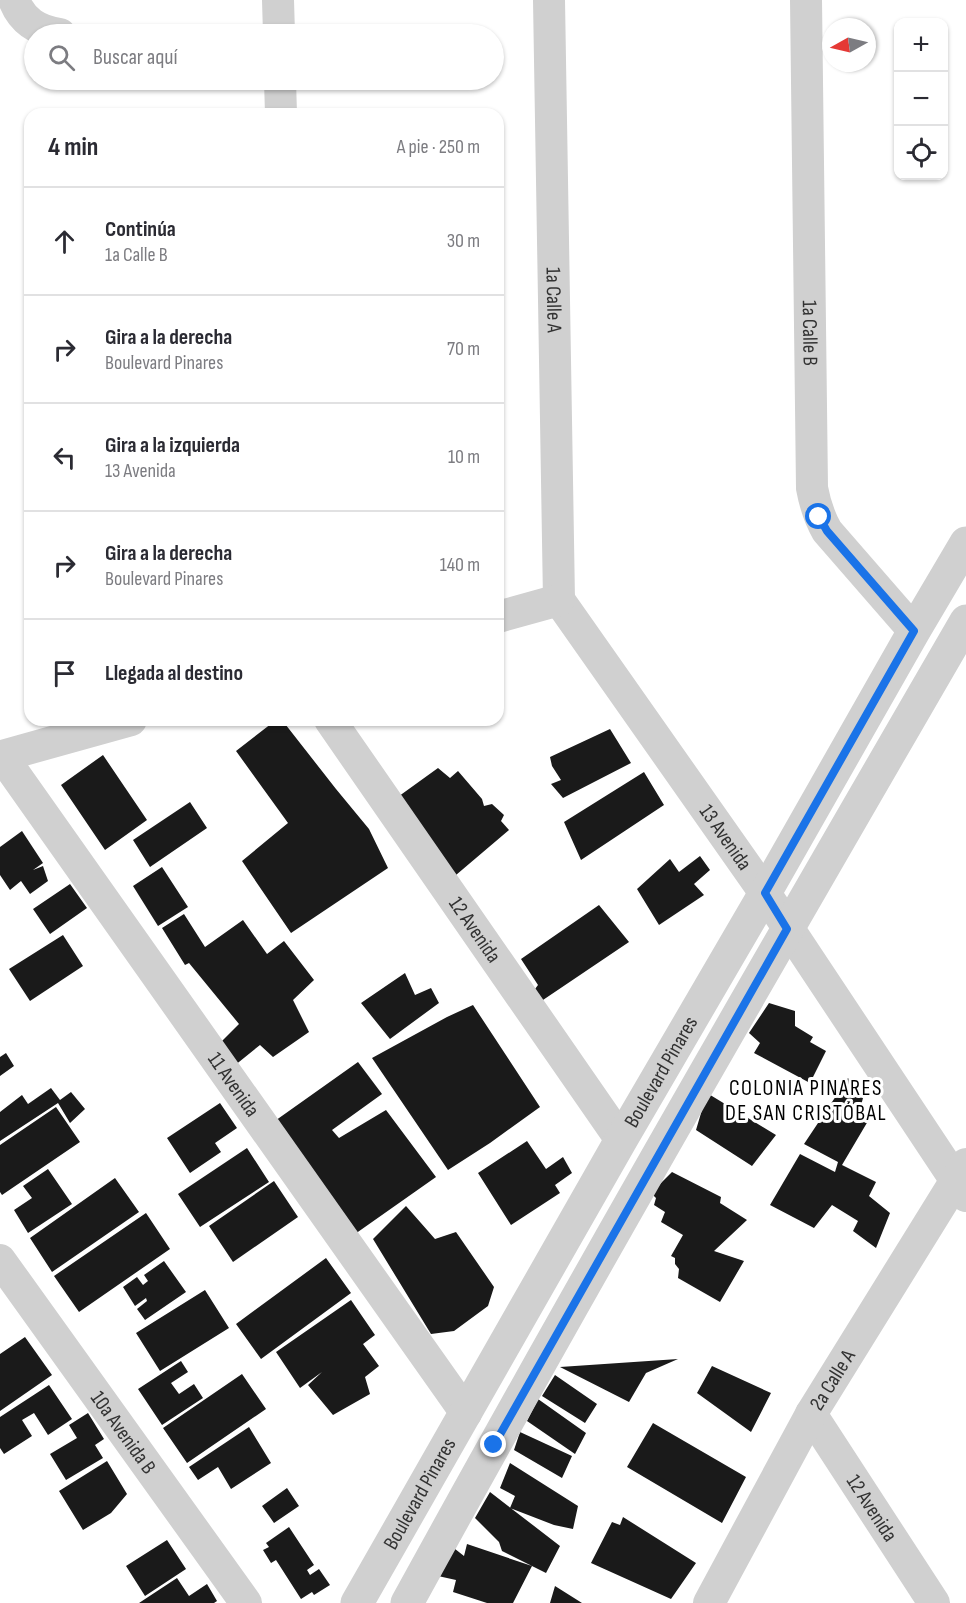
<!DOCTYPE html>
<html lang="es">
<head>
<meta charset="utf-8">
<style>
	:root { --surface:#fff; --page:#f2f2f3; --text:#2b2b33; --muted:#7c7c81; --line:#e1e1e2 }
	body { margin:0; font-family:"Sofia Sans Condensed",sans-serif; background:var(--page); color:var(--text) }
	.controls { position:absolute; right:18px; top:18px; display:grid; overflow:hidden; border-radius:12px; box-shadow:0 2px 4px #0004 }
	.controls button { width:54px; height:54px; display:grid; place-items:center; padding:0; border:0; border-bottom:2px solid var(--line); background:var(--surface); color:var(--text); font:30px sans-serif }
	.compass { position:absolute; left:822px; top:18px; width:54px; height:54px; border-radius:50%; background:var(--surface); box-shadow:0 2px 4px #0004; rotate:262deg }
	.stop { position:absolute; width:18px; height:18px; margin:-14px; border:4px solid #1a73e8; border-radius:50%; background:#fff }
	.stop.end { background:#1a73e8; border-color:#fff; box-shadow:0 2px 6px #0008 }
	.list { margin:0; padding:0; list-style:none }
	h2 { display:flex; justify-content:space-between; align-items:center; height:78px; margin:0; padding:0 24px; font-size:26px }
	h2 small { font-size:20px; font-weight:400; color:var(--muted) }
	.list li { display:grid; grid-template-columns:39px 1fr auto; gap:18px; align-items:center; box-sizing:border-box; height:108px; padding:0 24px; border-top:2px solid var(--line) }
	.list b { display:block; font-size:22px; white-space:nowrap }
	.list p { margin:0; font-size:20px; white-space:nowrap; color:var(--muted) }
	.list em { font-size:20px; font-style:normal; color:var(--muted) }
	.icon { flex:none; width:33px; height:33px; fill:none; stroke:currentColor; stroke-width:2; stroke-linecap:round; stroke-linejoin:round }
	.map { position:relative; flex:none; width:966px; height:1603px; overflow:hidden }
	.search { position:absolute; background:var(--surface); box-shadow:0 2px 4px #0004; left:24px; top:24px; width:480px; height:66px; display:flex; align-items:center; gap:15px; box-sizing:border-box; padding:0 21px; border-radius:33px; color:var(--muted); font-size:22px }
	.panel { position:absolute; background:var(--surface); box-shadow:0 2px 4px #0004; left:24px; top:108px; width:480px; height:618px; border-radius:18px }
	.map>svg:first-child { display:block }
	.building { fill:#1a1a1a }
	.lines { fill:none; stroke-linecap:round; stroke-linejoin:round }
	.minor { stroke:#d0d0d0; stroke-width:32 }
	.tertiary { stroke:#d0d0d0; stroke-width:33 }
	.route { stroke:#1a73e8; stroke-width:8 }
	.labels { text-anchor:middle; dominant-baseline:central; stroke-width:6; stroke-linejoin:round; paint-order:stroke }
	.street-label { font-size:21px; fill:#333; stroke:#fff }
	.neighbourhood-label { font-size:22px; letter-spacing:1.5px; fill:#000; stroke:#fff }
</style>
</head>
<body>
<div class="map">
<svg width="966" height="1603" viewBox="0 0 966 1603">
	<rect width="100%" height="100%" fill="#fff"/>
	<path class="building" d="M276,720H282L336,789L369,829L388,868L291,933L242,861L288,823L236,751Z
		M610,729L631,763L563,798L551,784L561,780L552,766L550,757Z
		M103,755L147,820L105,850L61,785Z
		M438,768L450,778L458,771L482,799L484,806L492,804L504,815L501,821L509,830L456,875L395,799Z
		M644,772L664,805L581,860L564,822Z
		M190,802L207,828L150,867L133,840Z
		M22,831L43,863L33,870L43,866L48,881L30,894L21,881L10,890L0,875V847Z
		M700,856L710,870L694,884L704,895L659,925L637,889L670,859L679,872Z
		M162,867L188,907L158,926L133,886Z
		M70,884L87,908L50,934L33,909Z
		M599,905L629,942L540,1002L532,993L538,985L521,959Z
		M184,914L205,947L243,920L267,954L284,941L314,980L293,1000L309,1032L273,1057L260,1045L234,1066L218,1045L239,1024L189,963L185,965L162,928Z
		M63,935L83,966L30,1001L9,969Z
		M405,973L415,995L431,988L439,1003L390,1039L361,1003Z
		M769,1003L795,1011V1026L813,1037L810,1042L826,1051L812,1079L823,1090L754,1053L760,1043L749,1033Z
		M473,1005L540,1107L490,1143L448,1170L372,1058L447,1017Z
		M6,1053L14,1066L0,1076V1057Z
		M358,1062L382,1094L332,1130L339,1138L386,1110L436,1177L355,1234L272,1123Z
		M848,1078L863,1098L859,1113L868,1121L842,1165L876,1182L869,1196L890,1213L876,1248L853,1231L858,1221L832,1205L814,1228L770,1205L800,1154L835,1172L838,1162L804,1144Z
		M51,1088L60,1100L71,1092L85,1109L70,1123L58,1103L0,1141V1112L22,1095L28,1104Z
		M707,1093L776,1135L752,1166L696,1130Z
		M220,1103L237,1128L215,1143L221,1152L190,1173L167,1138Z
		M56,1107L80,1142L2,1195L0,1192V1145Z
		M527,1141L546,1169L563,1157L572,1173L555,1185L560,1193L511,1225L478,1173Z
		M247,1148L269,1182L200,1227L178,1194Z
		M48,1169L72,1204L28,1233L14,1210L32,1198L23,1186Z
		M672,1172L721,1197L720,1203L747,1220L714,1251L744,1261L720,1302L678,1278L679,1269L675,1264V1258L671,1256L683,1235L661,1222L665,1212L654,1205L656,1198L651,1193Z
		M115,1178L139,1212L52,1272L30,1238Z
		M274,1181L298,1217L233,1262L209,1226Z
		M406,1206L435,1239L456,1232L494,1287L488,1306L454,1331L431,1334L373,1239Z
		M146,1213L170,1249L79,1312L54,1276Z
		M326,1258L351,1293L261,1359L236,1324Z
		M164,1261L186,1292L145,1320L137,1309L147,1301L146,1298L135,1306L123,1287L137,1277L143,1285L148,1281L144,1275Z
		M205,1290L229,1328L160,1371L136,1333Z
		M351,1300L375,1335L363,1344L379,1366L365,1377L370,1394L333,1415L308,1385L322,1372L300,1388L276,1352Z
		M25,1337L52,1375L0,1411V1354Z
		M678,1359L646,1373L629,1402L560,1367Z
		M181,1361L188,1372L171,1383L179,1394L194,1384L203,1398L162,1425L138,1389Z
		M712,1366L771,1393L751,1432L697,1393Z
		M242,1374L266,1409L187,1463L163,1428Z
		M555,1375L597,1404L585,1423L542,1396Z
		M49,1385L72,1419L48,1435L34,1413L22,1420L32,1436L4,1454L0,1448V1417Z
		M538,1399L586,1433L575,1454L527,1421Z
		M88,1413L104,1439L95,1445L103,1458L66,1480L50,1454L77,1438L69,1425Z
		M653,1423L746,1477L722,1523L627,1467Z
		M249,1427L271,1463L231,1489L218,1467L198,1480L189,1467Z
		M520,1432L572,1456L562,1478L514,1450Z
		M107,1461L127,1494L111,1513L83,1530L59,1491Z
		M510,1463L578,1506L573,1529L554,1525L510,1508L515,1496L500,1488Z
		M287,1488L299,1506L274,1523L262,1506Z
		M490,1492L560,1546L546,1573L532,1566L513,1603H487L453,1592L456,1580L438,1576L450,1545L464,1556L467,1544L532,1566L502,1551L499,1542L475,1518Z
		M623,1517L696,1563L671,1599L591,1563L612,1522L620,1525Z
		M289,1527L314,1565L307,1570L310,1575L319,1569L330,1585L314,1595L312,1592L301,1599L276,1560L271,1563L263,1550L269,1547L266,1543Z
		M167,1540L186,1569L145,1596L126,1566Z
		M177,1578L189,1596L207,1584L217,1601L214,1603H139Z
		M555,1586L582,1603H550Z"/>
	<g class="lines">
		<g class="minor">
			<path d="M14,0C22,21 38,31 60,34"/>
			<path d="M278,0L279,34"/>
			<path id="s1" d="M549,0L559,600"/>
			<path id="s2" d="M806,0L812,488C815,504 819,517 827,531L914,631"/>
			<path d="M280,80L281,114"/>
			<path id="s3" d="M559,600L765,893L966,1196"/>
			<path d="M498,617L559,600"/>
			<path id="s4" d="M330,720L621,1140"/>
			<path id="s5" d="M2,756L466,1413"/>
			<path d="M0,758L2,756L131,720"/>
			<path id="s6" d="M0,1260L246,1603"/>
			<path id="s7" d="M811,1414L934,1603"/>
			<path id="s8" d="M709,1603L811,1414L966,1164"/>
		</g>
		<g class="tertiary">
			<path id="s9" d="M357,1603L621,1140L765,893L914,631L966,543"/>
			<path d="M407,1603C588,1273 777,947 966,621"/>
		</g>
	</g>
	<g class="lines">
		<path class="route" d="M494,1445L787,929L765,893L914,631L827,531L819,517"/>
	</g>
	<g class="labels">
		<g class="street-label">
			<text stroke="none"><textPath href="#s1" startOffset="300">1a Calle A</textPath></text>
			<text stroke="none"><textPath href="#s2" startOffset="333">1a Calle B</textPath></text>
			<text stroke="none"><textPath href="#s3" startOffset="290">13 Avenida</textPath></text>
			<text stroke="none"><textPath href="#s4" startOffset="255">12 Avenida</textPath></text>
			<text stroke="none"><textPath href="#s9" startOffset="612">Boulevard Pinares</textPath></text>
			<text stroke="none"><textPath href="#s5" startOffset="402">11 Avenida</textPath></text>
			<text stroke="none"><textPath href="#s8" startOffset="255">2a Calle A</textPath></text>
			<text stroke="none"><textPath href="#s6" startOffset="212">10a Avenida B</textPath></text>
			<text stroke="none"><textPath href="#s9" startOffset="126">Boulevard Pinares</textPath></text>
			<text stroke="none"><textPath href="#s7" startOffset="112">12 Avenida</textPath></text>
		</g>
		<g class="neighbourhood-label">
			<text x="806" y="1088">COLONIA PINARES<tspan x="806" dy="25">DE SAN CRISTÓBAL</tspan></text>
		</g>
	</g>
</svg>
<div class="controls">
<button>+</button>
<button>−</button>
<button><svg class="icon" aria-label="locate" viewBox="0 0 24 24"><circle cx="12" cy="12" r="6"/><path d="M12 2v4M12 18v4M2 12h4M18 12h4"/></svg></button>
</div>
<svg class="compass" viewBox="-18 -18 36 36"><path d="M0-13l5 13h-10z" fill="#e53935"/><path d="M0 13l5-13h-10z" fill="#7c7c81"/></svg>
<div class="stop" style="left:819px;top:517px"></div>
<div class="stop end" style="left:494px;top:1445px"></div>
<div class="search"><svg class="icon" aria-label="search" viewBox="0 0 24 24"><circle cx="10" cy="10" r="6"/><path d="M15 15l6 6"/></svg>Buscar aquí</div>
<section class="panel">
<h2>4 min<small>A pie · 250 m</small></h2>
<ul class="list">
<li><svg class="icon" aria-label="ahead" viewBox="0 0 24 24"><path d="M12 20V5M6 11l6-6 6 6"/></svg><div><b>Continúa</b><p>1a Calle B</p></div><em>30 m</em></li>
<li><svg class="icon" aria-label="right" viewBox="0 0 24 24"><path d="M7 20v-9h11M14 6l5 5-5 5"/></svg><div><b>Gira a la derecha</b><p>Boulevard Pinares</p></div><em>70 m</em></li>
<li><svg class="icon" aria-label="left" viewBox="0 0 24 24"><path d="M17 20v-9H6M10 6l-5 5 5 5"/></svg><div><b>Gira a la izquierda</b><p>13 Avenida</p></div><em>10 m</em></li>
<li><svg class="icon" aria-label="right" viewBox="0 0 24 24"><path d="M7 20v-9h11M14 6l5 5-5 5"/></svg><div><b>Gira a la derecha</b><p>Boulevard Pinares</p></div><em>140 m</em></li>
<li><svg class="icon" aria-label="arrive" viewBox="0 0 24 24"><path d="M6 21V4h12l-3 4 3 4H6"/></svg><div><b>Llegada al destino</b></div></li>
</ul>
</section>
</div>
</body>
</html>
